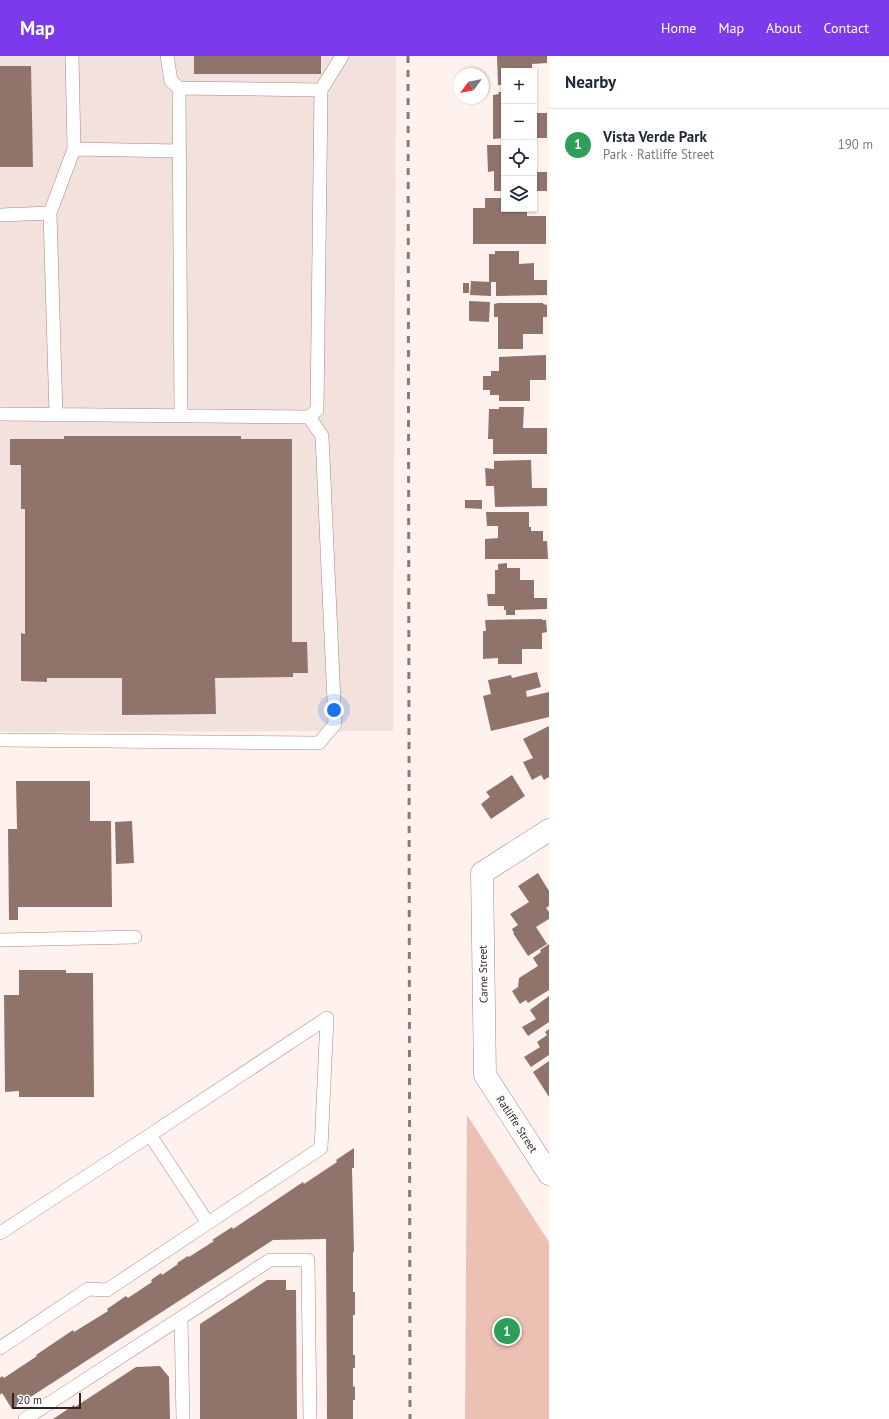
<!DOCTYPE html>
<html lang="en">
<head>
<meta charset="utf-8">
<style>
	:root { --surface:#fff; --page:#f2f2f3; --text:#1f2937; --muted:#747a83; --line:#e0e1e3; --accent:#7c3aed }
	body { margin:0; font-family:"PT Sans",sans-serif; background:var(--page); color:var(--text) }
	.controls { position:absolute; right:12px; top:12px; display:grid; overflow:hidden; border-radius:0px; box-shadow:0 1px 3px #0004 }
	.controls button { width:36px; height:36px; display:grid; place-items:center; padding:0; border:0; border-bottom:1px solid var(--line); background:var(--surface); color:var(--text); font:20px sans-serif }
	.compass { position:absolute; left:453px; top:12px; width:36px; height:36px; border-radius:50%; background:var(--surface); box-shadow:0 1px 3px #0004; rotate:237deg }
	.scale { position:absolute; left:12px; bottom:10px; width:69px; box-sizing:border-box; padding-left:4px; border:2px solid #302421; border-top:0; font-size:11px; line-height:14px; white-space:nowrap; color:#302421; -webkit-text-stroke:3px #fff; paint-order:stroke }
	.you { position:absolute; left:334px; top:654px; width:14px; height:14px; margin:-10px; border:3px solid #fff; border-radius:50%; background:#1a73e8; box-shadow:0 0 0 6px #1a73e833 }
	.badge { display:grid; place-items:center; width:26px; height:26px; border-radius:50%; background:var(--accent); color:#fff; font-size:13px; font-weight:700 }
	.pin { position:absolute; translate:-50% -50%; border:2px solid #fff; box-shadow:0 1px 4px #0006 }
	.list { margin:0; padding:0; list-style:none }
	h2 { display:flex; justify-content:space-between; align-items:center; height:52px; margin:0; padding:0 16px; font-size:17px }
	h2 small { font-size:13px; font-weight:400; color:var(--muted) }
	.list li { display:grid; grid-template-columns:26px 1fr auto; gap:12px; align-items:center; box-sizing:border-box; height:72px; padding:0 16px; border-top:1px solid var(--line) }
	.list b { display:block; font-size:15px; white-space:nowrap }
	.list p { margin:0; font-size:13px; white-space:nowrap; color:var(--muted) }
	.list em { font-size:13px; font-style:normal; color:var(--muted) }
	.icon { flex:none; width:22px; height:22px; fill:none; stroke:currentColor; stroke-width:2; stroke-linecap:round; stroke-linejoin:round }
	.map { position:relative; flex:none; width:549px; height:1363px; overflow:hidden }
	header { display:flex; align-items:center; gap:24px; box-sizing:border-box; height:56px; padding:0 20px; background:var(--accent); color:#fff }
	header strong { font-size:19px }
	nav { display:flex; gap:22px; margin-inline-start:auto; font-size:14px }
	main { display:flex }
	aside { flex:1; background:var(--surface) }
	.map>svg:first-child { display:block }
	.built { fill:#f2e1dc }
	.green { fill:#ecc1b4 }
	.building { fill:#90746b }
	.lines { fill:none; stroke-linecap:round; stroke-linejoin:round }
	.lane-casing { stroke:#a68980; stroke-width:14 }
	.street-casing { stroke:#a68980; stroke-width:23 }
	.lane { stroke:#fff; stroke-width:13 }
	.street { stroke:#fff; stroke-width:22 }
	.rail { stroke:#887b78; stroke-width:3; stroke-dasharray:7 7; stroke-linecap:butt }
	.labels { text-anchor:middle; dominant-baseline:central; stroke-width:3; stroke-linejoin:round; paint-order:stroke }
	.street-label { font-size:11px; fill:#302421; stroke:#fff }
</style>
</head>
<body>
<header>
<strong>Map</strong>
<nav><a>Home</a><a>Map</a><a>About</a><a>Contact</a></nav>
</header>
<main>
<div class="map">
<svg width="549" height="1363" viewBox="0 0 549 1363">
	<rect width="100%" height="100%" fill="#fff1ed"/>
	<path class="built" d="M0,0H396L393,675L0,676Z"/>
	<path class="green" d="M467,1059L549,1186V1363H465Z"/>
	<path class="building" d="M194,0H321V18H194Z
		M497,0H547V7L532,8V15H504V29H498Z
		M0,10H31L33,111H0Z
		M498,36H504V82L493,83V39L499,38Z
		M534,57H547V82H534Z
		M487,89H504V135H494V115L488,116Z
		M534,116H547V135H534Z
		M485,142H504V153H527V160H546V188H473V152H485Z
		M495,195H519V208L534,207V224H547V239L496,240V226H489V198H495Z
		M471,225L491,226V240L470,239Z
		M463,227H469V237H463Z
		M469,245L490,246L489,266L469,265Z
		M498,247H543V248L547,249V261H543V278H523V293H498V261H494V248Z
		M546,299V324H530V345H499V339H490V334H483V320H491V315H499V301Z
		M499,351H524L523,372H547V398H493V383H488L489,353H499Z
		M64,380H241V383H292V586H307L308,617H293V621L215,622L216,658L122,659V622H47V626L21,625V577L25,578V453H21V409H10V383H64Z
		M531,404L532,432H547V450L495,451L494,430H486L485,412L494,413V405Z
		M465,444H482V453L465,452Z
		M486,456H529V471H531V475H543V485H547L548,503H485V483L498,482V470H487Z
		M507,507V512H520V524H534V542H547V553L515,554V559H506V554H504V550H488L487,538H495V514H498V508Z
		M542,563V564H546L547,576L542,577V593H522V608H498V602L483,603V575H486L485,564Z
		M537,616L541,631L526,635L527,641L549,636V661L491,675L483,640L491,638L488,624L511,619L512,622Z
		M549,670V721L544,724L541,719L532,724L523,706L533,702L523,683Z
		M512,719L525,740L491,763L481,748L490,741L486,736Z
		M16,725H90V765H111L112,851H18V864H9L8,773H17Z
		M132,765L134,807L116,808L115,766Z
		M538,817L549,835V850L546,852L549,856V863L536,871L547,888L528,900L513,877H514L512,873L518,869L510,858L529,846L518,830Z
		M549,888V934L528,947L526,944L520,948L512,935L518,931L519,922L538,910L533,902L541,896L540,894Z
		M19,914H66V917H93L94,1041H19V1035L5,1036L4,939H19Z
		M549,940V966L528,980L522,971L536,963L530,954Z
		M549,973V999L531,1011L524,1001L540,991L537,986L547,979L545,976Z
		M549,1005V1041L533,1016Z
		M354,1092V1112H352L354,1196H353V1236H355V1259H353V1299H355V1312H353V1331L355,1330V1344H353V1363H327L326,1183L273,1184L12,1353L2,1337L0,1339V1322L2,1320L4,1322L37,1300L36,1299L73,1274L74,1276L108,1255L107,1253L126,1240L128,1242L152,1226L151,1224L161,1217L162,1219L178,1208L177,1207L188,1200L189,1201L214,1185L212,1184L232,1171L233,1173L303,1126L304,1128L337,1106L336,1104Z
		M267,1224H286V1234H296L297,1363H200V1268Z
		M160,1310L169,1321L170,1363H53L74,1349L75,1351L136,1311Z"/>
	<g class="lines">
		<defs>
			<path id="lane" d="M167,0L171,25L179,32L321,34
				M179,32L181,360
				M74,93L179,95
				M0,159L50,157
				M0,358L309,361L317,354L321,34L342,0
				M56,359L50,157L74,93L72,0
				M0,684L319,687L335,668L322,380L309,361
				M0,884L135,881
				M150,1079L327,962L321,1092L208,1167
				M0,1177L150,1079L208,1167L107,1234L88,1233L0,1292
				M181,1262L183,1363
				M25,1363L270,1204H308L310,1363"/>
			<path id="street" d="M549,774L482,817L485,1019L549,1118"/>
		</defs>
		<use href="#lane" class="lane-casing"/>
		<use href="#street" class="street-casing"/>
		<use href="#lane" class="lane"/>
		<use href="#street" class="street"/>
		<path class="rail" d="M408,0L410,1363"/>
	</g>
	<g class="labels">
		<g class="street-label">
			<text transform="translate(483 918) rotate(-91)">Carne Street</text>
			<text transform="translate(517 1068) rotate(57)">Ratliffe Street</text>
		</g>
	</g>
</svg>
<div class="controls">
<button>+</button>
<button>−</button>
<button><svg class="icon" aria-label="locate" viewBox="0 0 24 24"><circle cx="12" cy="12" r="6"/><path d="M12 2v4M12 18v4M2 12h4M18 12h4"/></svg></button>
<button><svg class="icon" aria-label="layers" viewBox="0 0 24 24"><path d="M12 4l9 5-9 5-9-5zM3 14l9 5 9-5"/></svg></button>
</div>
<svg class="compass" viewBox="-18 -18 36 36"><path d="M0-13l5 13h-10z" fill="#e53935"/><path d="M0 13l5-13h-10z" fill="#747a83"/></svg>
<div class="scale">20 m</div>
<div class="you"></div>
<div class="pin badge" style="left:507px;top:1275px;background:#2e9e5b">1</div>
</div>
<aside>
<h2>Nearby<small></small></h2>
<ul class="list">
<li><span class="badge" style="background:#2e9e5b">1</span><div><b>Vista Verde Park</b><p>Park · Ratliffe Street</p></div><em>190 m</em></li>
</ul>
</aside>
</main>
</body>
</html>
